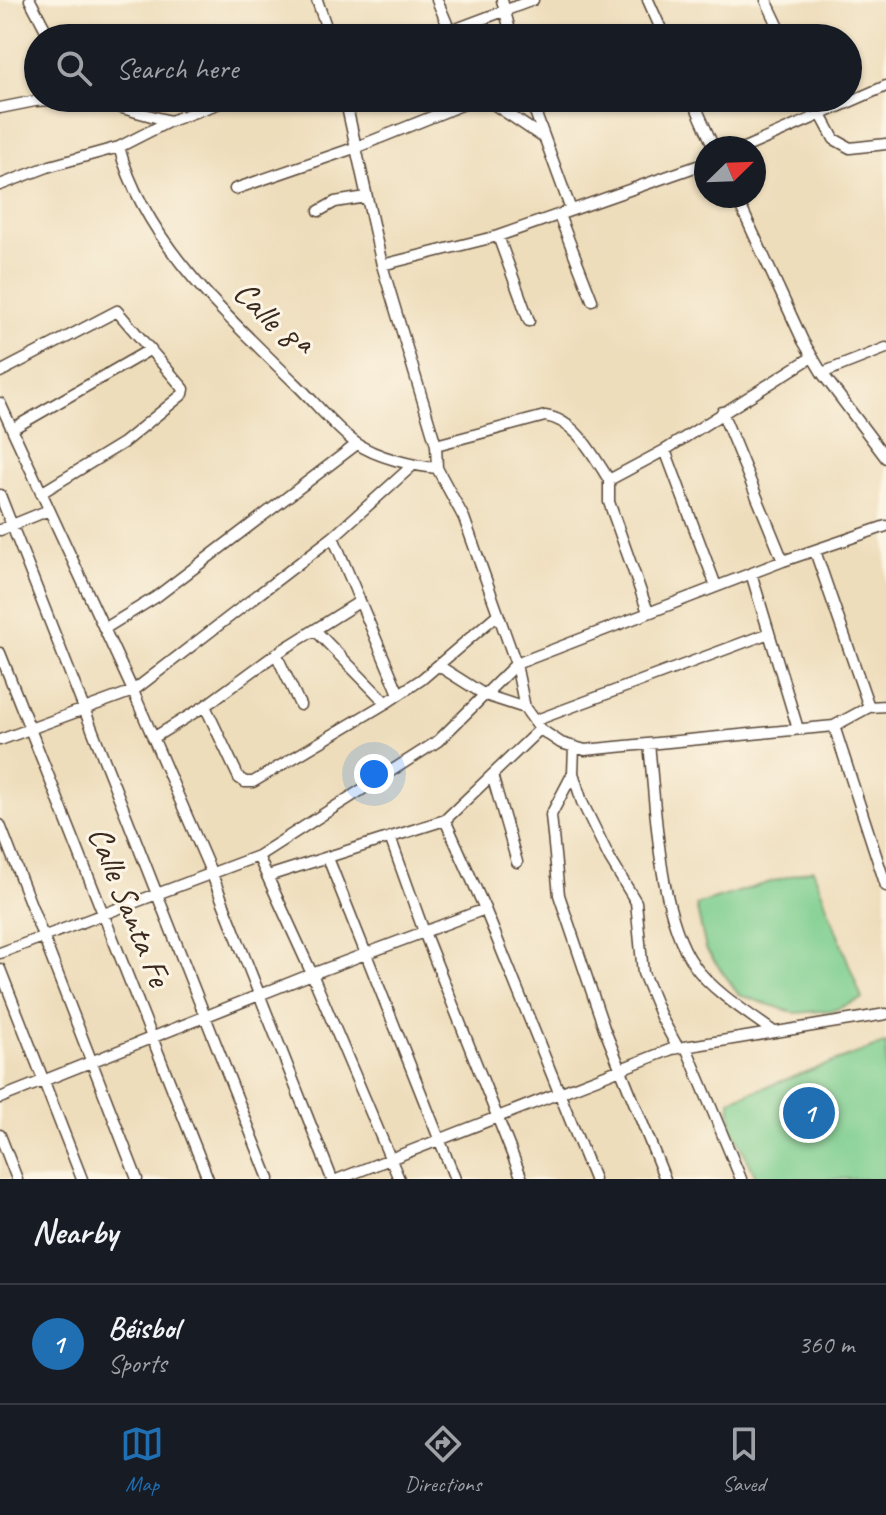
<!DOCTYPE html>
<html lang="en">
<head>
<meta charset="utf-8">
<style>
	:root { --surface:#171b24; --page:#20242c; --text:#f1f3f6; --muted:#9ea1a6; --line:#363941; --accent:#1f6fb2 }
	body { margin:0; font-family:Caveat,sans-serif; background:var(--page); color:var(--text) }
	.compass { position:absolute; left:694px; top:136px; width:72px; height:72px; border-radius:50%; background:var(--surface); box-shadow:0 2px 6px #0004; rotate:67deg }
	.you { position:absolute; left:374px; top:774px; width:28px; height:28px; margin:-20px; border:6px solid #fff; border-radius:50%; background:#1a73e8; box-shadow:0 0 0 12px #1a73e833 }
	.badge { display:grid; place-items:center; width:52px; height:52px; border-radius:50%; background:var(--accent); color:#fff; font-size:26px; font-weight:700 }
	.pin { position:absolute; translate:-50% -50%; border:4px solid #fff; box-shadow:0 2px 8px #0006 }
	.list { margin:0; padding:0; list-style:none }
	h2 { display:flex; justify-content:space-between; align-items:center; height:104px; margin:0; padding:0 32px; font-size:34px }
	h2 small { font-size:26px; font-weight:400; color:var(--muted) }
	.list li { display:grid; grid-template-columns:52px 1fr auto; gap:24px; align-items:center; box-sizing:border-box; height:120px; padding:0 32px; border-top:2px solid var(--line) }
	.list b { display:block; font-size:30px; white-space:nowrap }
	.list p { margin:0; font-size:26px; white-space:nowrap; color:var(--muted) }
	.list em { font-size:26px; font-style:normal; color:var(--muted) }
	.icon { flex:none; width:44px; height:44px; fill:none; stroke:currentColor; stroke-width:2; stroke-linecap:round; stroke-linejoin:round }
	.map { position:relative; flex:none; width:886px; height:1179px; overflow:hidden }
	.search { position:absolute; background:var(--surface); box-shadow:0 2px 6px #0004; left:24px; right:24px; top:24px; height:88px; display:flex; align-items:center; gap:20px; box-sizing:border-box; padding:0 28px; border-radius:44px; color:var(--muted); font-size:30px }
	.sheet { height:224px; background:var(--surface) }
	nav { display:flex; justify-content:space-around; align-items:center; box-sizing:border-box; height:112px; border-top:2px solid var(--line); background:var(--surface); font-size:22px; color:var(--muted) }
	nav a { display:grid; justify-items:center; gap:4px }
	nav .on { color:var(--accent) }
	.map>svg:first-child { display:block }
	.green { fill:#7ccd8e; stroke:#5c7c56; stroke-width:2 }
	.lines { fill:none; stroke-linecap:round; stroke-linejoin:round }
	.street-casing { stroke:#564536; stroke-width:13 }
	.street { stroke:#fff; stroke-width:10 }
	.labels { text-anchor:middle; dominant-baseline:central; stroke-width:6; stroke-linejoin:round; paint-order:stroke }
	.street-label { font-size:34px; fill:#3b2a1e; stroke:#fcf5e5 }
</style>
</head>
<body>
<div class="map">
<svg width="886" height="1179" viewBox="0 0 886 1179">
	<rect width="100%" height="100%" fill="#fcf5e5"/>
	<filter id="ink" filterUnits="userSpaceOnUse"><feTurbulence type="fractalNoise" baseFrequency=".0125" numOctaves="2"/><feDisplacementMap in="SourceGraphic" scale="16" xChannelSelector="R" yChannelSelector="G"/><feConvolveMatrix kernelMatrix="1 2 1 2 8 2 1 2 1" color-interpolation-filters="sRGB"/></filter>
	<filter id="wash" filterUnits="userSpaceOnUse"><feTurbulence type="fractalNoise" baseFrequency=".006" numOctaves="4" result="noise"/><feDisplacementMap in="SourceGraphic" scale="32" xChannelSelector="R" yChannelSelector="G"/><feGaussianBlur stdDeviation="1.8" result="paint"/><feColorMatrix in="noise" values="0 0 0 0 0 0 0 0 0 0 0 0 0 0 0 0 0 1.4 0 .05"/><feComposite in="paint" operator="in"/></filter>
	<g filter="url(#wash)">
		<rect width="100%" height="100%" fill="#edb"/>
		<path class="green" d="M813,869L862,999L834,1010L795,1013L739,995L706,949L696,905Z
			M886,1043V1179H757L732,1127L730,1100Z"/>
	</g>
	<g filter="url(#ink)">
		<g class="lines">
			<defs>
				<path id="street" d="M30,0L50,38
					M317,0L330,38
					M437,0L453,38
					M502,0L512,38
					M648,0L665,38
					M766,0L784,38
					M432,38L533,0
					M345,98L382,265L436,445L437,468L464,518L516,664L525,708L540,729L561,743L585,750L834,726
					M481,98L489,101L544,138
					M530,98L571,210
					M692,98L714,148
					M812,98L834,139L850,148L886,144
					M0,108L35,101L85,98L170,121
					M119,147C145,243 227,316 295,383C315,402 334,427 356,443C376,457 413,466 437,468
					M744,148L886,86
					M0,185L50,166L119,147L170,121L234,98
					M235,189L357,147L479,98
					M736,196L803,341L822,373L886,458
					M319,211L335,202L366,197
					M559,215L592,300
					M498,236L529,321
					M382,265L498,236L706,163
					M0,372L117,311L184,389L183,394L123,443L41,493
					M822,373L886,348
					M0,403L133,691L211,872L332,1179
					M722,412L783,561
					M12,429L151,349
					M436,445L545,416C576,420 593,455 609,480L665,450L812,357
					M665,450L716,586
					M609,480V502L648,612
					M0,495L269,1179
					M0,530L49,510
					M333,537L399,694
					M815,551L869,707
					M751,573L798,729
					M104,629L156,597L357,444
					M315,630L386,703
					M0,653L208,1179
					M276,654L300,705
					M439,666L485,695L525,708
					M205,706L239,778L245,782H253L386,703L422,679L498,614
					M886,706L869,707L834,726L886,886
					M534,721L769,633
					M153,738L205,706L276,654L359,602
					M0,740L133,691L333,537L412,466
					M649,744C656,807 658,914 694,965C711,990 749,1014 774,1032
					M574,747L573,773L582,802L610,859L636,902L643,973L661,1017L678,1048
					M573,773L551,815L559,895L604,1028L665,1179
					M492,775L517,862
					M445,820L485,909L594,1179
					M0,825L137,1179
					M390,837L424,932L522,1179
					M258,856L438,741L516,664L783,561L886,526
					M328,858L455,1179
					M268,876L445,820L540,729
					M0,953L258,856L312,974L399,1179
					M0,969L82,1179
					M686,1047L741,1179
					M0,1098L312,974L485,909
					M0,1135L17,1179
					M339,1179L672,1049L886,1014"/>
			</defs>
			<use href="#street" class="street-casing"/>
			<use href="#street" class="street"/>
		</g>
	</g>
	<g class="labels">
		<g class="street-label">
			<text transform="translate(271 318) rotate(46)">Calle 8ª</text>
			<text transform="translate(130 906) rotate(68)">Calle Santa Fe</text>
		</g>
	</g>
</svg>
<svg class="compass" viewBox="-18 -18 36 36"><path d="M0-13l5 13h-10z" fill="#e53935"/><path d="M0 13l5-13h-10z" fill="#9ea1a6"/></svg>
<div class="you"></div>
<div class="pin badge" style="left:809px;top:1113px">1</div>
<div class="search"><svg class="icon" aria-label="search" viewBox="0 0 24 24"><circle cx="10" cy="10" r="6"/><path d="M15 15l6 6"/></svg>Search here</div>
</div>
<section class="sheet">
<h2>Nearby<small></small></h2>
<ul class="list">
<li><span class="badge">1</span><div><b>Béisbol</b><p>Sports</p></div><em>360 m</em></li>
</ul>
</section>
<nav>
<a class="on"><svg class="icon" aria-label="map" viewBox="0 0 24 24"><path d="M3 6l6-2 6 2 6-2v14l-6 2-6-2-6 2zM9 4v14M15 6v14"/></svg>Map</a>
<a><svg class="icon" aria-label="directions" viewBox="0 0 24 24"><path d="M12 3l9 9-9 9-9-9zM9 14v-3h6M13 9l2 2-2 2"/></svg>Directions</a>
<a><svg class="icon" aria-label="saved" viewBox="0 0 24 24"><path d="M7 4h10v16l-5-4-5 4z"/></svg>Saved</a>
</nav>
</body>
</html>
